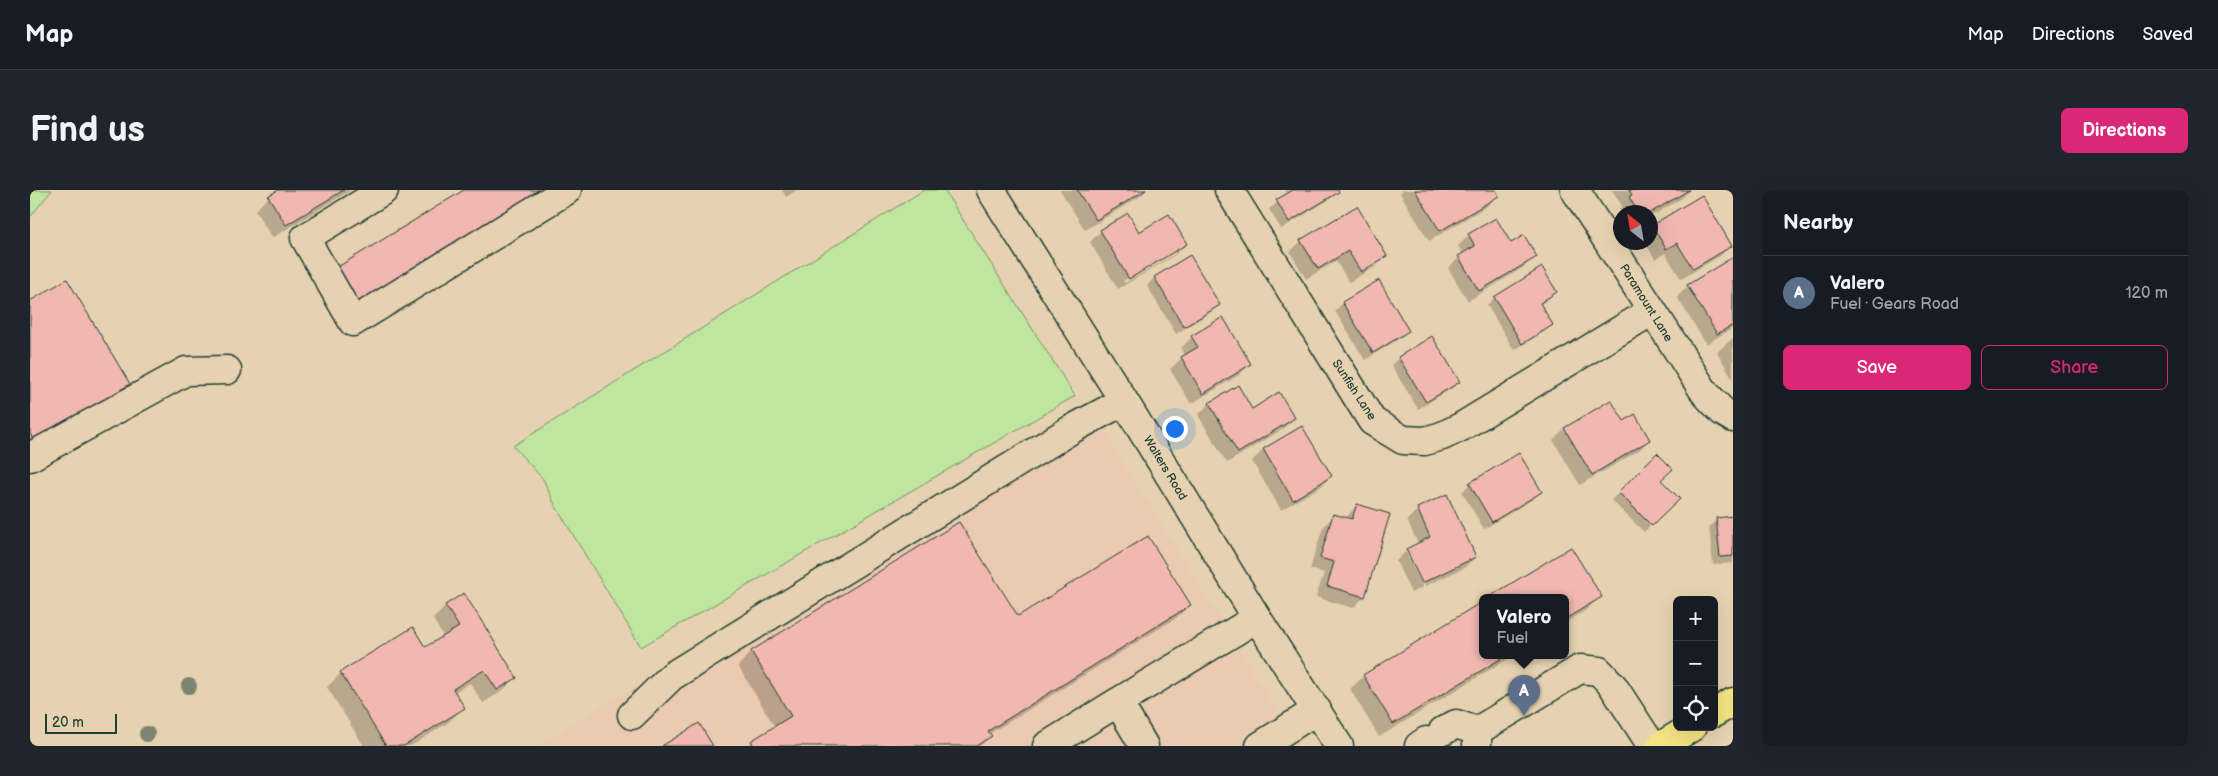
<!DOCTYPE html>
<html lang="en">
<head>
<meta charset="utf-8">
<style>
	:root { --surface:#171b24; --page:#20242c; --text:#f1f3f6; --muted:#9ea1a6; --line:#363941; --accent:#db2777 }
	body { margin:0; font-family:"Balsamiq Sans",sans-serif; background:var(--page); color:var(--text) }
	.controls { position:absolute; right:15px; bottom:15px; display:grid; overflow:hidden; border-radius:8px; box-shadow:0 5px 20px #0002 }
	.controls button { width:45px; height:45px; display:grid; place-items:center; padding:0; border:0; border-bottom:1px solid var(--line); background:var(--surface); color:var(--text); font:25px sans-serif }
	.compass { position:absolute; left:1583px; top:15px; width:45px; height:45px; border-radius:50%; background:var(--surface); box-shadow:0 5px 20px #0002; rotate:329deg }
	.scale { position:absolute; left:15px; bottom:12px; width:72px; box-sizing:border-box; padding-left:5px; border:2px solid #1f3d34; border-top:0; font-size:14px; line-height:18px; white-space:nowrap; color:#1f3d34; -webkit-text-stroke:4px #e6d2b0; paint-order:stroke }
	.you { position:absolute; left:1144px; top:238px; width:18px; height:18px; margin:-12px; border:4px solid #fff; border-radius:50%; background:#1a73e8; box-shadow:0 0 0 8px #1a73e833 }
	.badge { display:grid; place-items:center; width:32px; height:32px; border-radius:50%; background:var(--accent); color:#fff; font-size:16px; font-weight:700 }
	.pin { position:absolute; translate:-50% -41px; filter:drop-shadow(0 1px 2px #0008) }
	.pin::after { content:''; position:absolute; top:26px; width:18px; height:15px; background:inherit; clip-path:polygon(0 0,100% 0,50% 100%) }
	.popup { position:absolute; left:1449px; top:404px; width:90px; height:65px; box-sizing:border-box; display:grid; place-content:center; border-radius:8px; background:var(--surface); filter:drop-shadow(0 1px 4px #0005); font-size:16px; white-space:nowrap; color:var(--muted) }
	.popup b { font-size:19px; color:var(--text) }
	.popup::after { content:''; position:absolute; left:50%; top:100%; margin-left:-10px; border:10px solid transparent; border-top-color:var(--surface) }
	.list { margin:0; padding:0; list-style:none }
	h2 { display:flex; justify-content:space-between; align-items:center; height:65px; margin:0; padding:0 20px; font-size:21px }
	h2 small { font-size:16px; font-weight:400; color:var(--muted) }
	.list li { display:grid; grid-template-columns:32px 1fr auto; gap:15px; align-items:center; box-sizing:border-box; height:75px; padding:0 20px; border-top:1px solid var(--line) }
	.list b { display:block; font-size:19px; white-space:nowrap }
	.list p { margin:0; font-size:16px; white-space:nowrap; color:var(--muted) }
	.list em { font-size:16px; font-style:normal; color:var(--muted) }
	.actions { display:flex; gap:10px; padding:15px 20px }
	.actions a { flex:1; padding:11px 0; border:1px solid var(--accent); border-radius:8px; text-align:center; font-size:18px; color:var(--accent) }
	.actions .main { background:var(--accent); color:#fff }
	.icon { flex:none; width:28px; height:28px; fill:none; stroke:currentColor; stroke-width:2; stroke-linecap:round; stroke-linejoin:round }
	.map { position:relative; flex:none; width:1703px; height:556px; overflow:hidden; border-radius:8px }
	header { display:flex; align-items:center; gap:30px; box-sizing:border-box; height:70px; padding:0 25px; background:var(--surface); border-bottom:1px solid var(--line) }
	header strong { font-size:24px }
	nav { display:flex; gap:28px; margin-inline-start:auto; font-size:18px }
	.intro { display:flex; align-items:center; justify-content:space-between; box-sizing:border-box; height:120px; padding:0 30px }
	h1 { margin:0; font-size:35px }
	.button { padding:12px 22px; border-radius:8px; background:var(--accent); color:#fff; font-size:18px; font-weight:700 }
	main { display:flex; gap:30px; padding:0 30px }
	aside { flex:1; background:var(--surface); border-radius:8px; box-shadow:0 5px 20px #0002 }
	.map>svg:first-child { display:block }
	.built { fill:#eacab0 }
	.green { fill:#c0e59f; stroke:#70916a }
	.shadow { fill:#0003; fill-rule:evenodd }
	.building { fill:#f2b7b1; stroke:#1f3d34 }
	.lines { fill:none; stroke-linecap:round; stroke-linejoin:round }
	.minor-casing { stroke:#1f3d34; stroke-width:31 }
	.major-casing { stroke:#1f3d34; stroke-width:31 }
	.minor { stroke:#e6d2b0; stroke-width:28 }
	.major { stroke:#f5e382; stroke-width:28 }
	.tree { fill:#7d846f }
	.labels { text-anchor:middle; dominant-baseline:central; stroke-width:4; stroke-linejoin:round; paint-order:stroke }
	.street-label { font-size:12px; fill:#1f3d34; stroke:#e6d2b0 }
</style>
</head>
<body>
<header>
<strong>Map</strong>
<nav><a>Map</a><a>Directions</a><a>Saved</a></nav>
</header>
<div class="intro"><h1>Find us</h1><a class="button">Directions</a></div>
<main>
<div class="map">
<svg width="1703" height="556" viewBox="0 0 1703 556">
	<rect width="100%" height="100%" fill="#e6d2b0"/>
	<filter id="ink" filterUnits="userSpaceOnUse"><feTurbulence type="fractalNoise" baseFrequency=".02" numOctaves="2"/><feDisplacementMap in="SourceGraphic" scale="10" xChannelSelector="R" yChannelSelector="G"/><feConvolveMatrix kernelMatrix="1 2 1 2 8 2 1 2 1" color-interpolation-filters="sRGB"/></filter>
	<g filter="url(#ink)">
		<path class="built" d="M1058,216L1268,556H508Z"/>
		<path class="green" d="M0,0H22L0,27Z
			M894,0H914L1045,206L611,457L525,315L513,289L483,256Z"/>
		<path class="shadow" d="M250,0H321L242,48L225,20L239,7Z
			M752,0H767L756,7Z
			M1030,0H1116L1109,7L1055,40Z
			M1255,0H1306L1307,2L1300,9L1251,39L1239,19L1258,5Z
			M1373,0H1464L1468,5L1457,16L1399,51L1370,3Z
			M1582,0H1660L1652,8L1620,27V22H1591L1589,19L1592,16Z
			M1671,7L1701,55L1690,66L1651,89L1635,63L1625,69L1615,52H1620V38L1622,36Z
			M1071,41L1109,44L1156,54L1145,65L1088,99L1060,52ZM1145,61V64L1095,93L1093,91Z
			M1439,45L1480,54L1505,66L1494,77L1438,111L1418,78L1433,64L1428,56Z
			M1271,51L1356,66L1345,77L1319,92L1306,71L1276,89L1260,62Z
			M1160,67L1189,115L1181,122L1146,144L1117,96L1124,88Z
			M1703,69V138L1676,154L1647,107L1658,96Z
			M1526,102L1510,115L1522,135L1514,142L1484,160L1457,115L1464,108Z
			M0,112L99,194L85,208L0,259Z
			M1313,113L1378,141L1370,148L1335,170L1305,121Z
			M1162,147L1220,174L1209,185L1161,214L1140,179L1155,165L1151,158Z
			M1703,148V189L1687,162Z
			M1369,168L1428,192L1421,199L1388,219L1361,175Z
			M1208,197L1222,220L1264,228L1253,239L1197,273L1168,225L1179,214Z
			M1581,211L1594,232L1619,250L1608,261L1550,295L1523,250L1534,239Z
			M1272,237L1301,286L1290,297L1251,320L1222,271L1233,260Z
			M1489,265L1511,302L1503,309L1454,339L1432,302L1440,294Z
			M1627,265L1630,290L1648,309L1614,342L1581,310Z
			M1327,315L1358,325L1334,407L1323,418L1286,407L1294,383L1280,379L1293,337L1304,326L1315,329Z
			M1388,319L1445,367L1434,378L1395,396L1379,362H1376L1393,397L1381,403L1366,371L1377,360L1388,354L1377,330Z
			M1703,327V373L1683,375L1679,337L1687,329Z
			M929,334L987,428L1159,415L1146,428L959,544L960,546L950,556H717L745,537L708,476L721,462Z
			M1541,359L1570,407L1556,420L1535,433V407H1462Z
			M416,416L486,488L472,501L453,513L440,493L423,503L433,518L419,532L381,556H334L297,497L311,483L382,439L395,459L414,448L403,429Z
			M1453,465H1484L1349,547L1320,499L1334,486Z"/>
		<path class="building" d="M248,0H314L256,35L238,6Z
			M434,0H519L329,116L306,78Z
			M1047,0H1116L1066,30Z
			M1263,0H1308L1309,2L1259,32L1246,10Z
			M1385,0H1466L1469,6L1410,41Z
			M1599,0H1659L1620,23L1608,22L1599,7L1602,5Z
			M1672,5L1702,56L1663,79L1647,53L1636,59L1622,35Z
			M1327,16L1357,66L1331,82L1318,61L1288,79L1270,50Z
			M1098,23L1109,42L1139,24L1157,54L1099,89L1070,40Z
			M1466,28L1481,53L1494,45L1507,67L1449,101L1428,66L1445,56L1438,44Z
			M1160,65L1190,115L1154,137L1124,87Z
			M1703,67V135L1687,144L1657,95Z
			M1512,77L1527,102L1510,113L1523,135L1492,154L1464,107Z
			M37,89L100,194L5,252L0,244V111Z
			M1349,90L1379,141L1343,163L1312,112Z
			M1193,127L1221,174L1173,204L1151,167L1168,157L1161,146Z
			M1402,146L1430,192L1396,212L1368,167Z
			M1208,195L1222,219L1249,202L1265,228L1208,263L1179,213Z
			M1581,210L1594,231L1605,224L1620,250L1562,285L1534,238Z
			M1272,236L1302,286L1263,310L1233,259Z
			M1489,263L1512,302L1462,332L1439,293Z
			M1627,263L1643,279L1631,290L1650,309L1622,336L1588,302Z
			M1417,304L1446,367L1392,393L1376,359L1400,347L1387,318Z
			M1327,314L1360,324L1335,407L1297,396L1304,372L1290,368L1303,324L1322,329Z
			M1703,326V366L1690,367L1686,328Z
			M929,332L988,426L1118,346L1161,415L958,541L962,546L946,556H724L721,551L761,526L721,461Z
			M1541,357L1572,407L1535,429V407H1459Z
			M434,403L487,488L467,500L454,480L423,499L435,518L374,556H356L310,482L383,437L395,457L429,437L415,415Z
			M1453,411V465H1477L1363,534L1333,485Z
			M669,533L683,556H632Z"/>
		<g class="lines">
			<defs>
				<path id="minor" d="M354,0L275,48L323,132L537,0
					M961,0L1094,211L1227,428L1309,556
					M1199,0L1342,231L1373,250L1395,251L1412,246L1431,237L1622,121
					M1545,0L1675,203L1693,222L1703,228
					M0,267L156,181L197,180
					M602,525L642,486L1042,239L1094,211
					M1413,541L1426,534L1447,541V556
					M1447,541L1550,479L1569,481L1583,496L1622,556
					M1017,556L1088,512
					M1114,556L1088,512L1227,428
					M1230,556L1287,520
					M1389,556L1396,551"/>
				<path id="major" d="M1684,523L1703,512
					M1631,556L1662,537"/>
			</defs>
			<use href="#minor" class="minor-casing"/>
			<use href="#major" class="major-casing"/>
			<use href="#minor" class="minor"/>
			<use href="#major" class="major"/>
		</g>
		<g class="tree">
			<circle cx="159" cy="496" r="8"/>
			<circle cx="117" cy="544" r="8"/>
		</g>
	</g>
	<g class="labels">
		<g class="street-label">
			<text transform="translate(1616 113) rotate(58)">Paramount Lane</text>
			<text transform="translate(1324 200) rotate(57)">Sunfish Lane</text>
			<text transform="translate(1135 278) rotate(59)">Walters Road</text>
		</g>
	</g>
</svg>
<div class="controls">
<button>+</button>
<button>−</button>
<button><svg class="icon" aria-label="locate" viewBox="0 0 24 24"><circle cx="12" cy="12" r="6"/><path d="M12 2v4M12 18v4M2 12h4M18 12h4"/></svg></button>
</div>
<svg class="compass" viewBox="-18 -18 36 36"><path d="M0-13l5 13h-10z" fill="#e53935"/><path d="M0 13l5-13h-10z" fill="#9ea1a6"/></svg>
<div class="scale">20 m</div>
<div class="you"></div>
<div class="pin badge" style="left:1494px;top:526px;background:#5c6f8a">A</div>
<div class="popup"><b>Valero</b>Fuel</div>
</div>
<aside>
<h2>Nearby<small></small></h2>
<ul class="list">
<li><span class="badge" style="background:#5c6f8a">A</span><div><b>Valero</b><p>Fuel · Gears Road</p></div><em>120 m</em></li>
</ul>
<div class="actions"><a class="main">Save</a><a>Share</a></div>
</aside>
</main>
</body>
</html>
